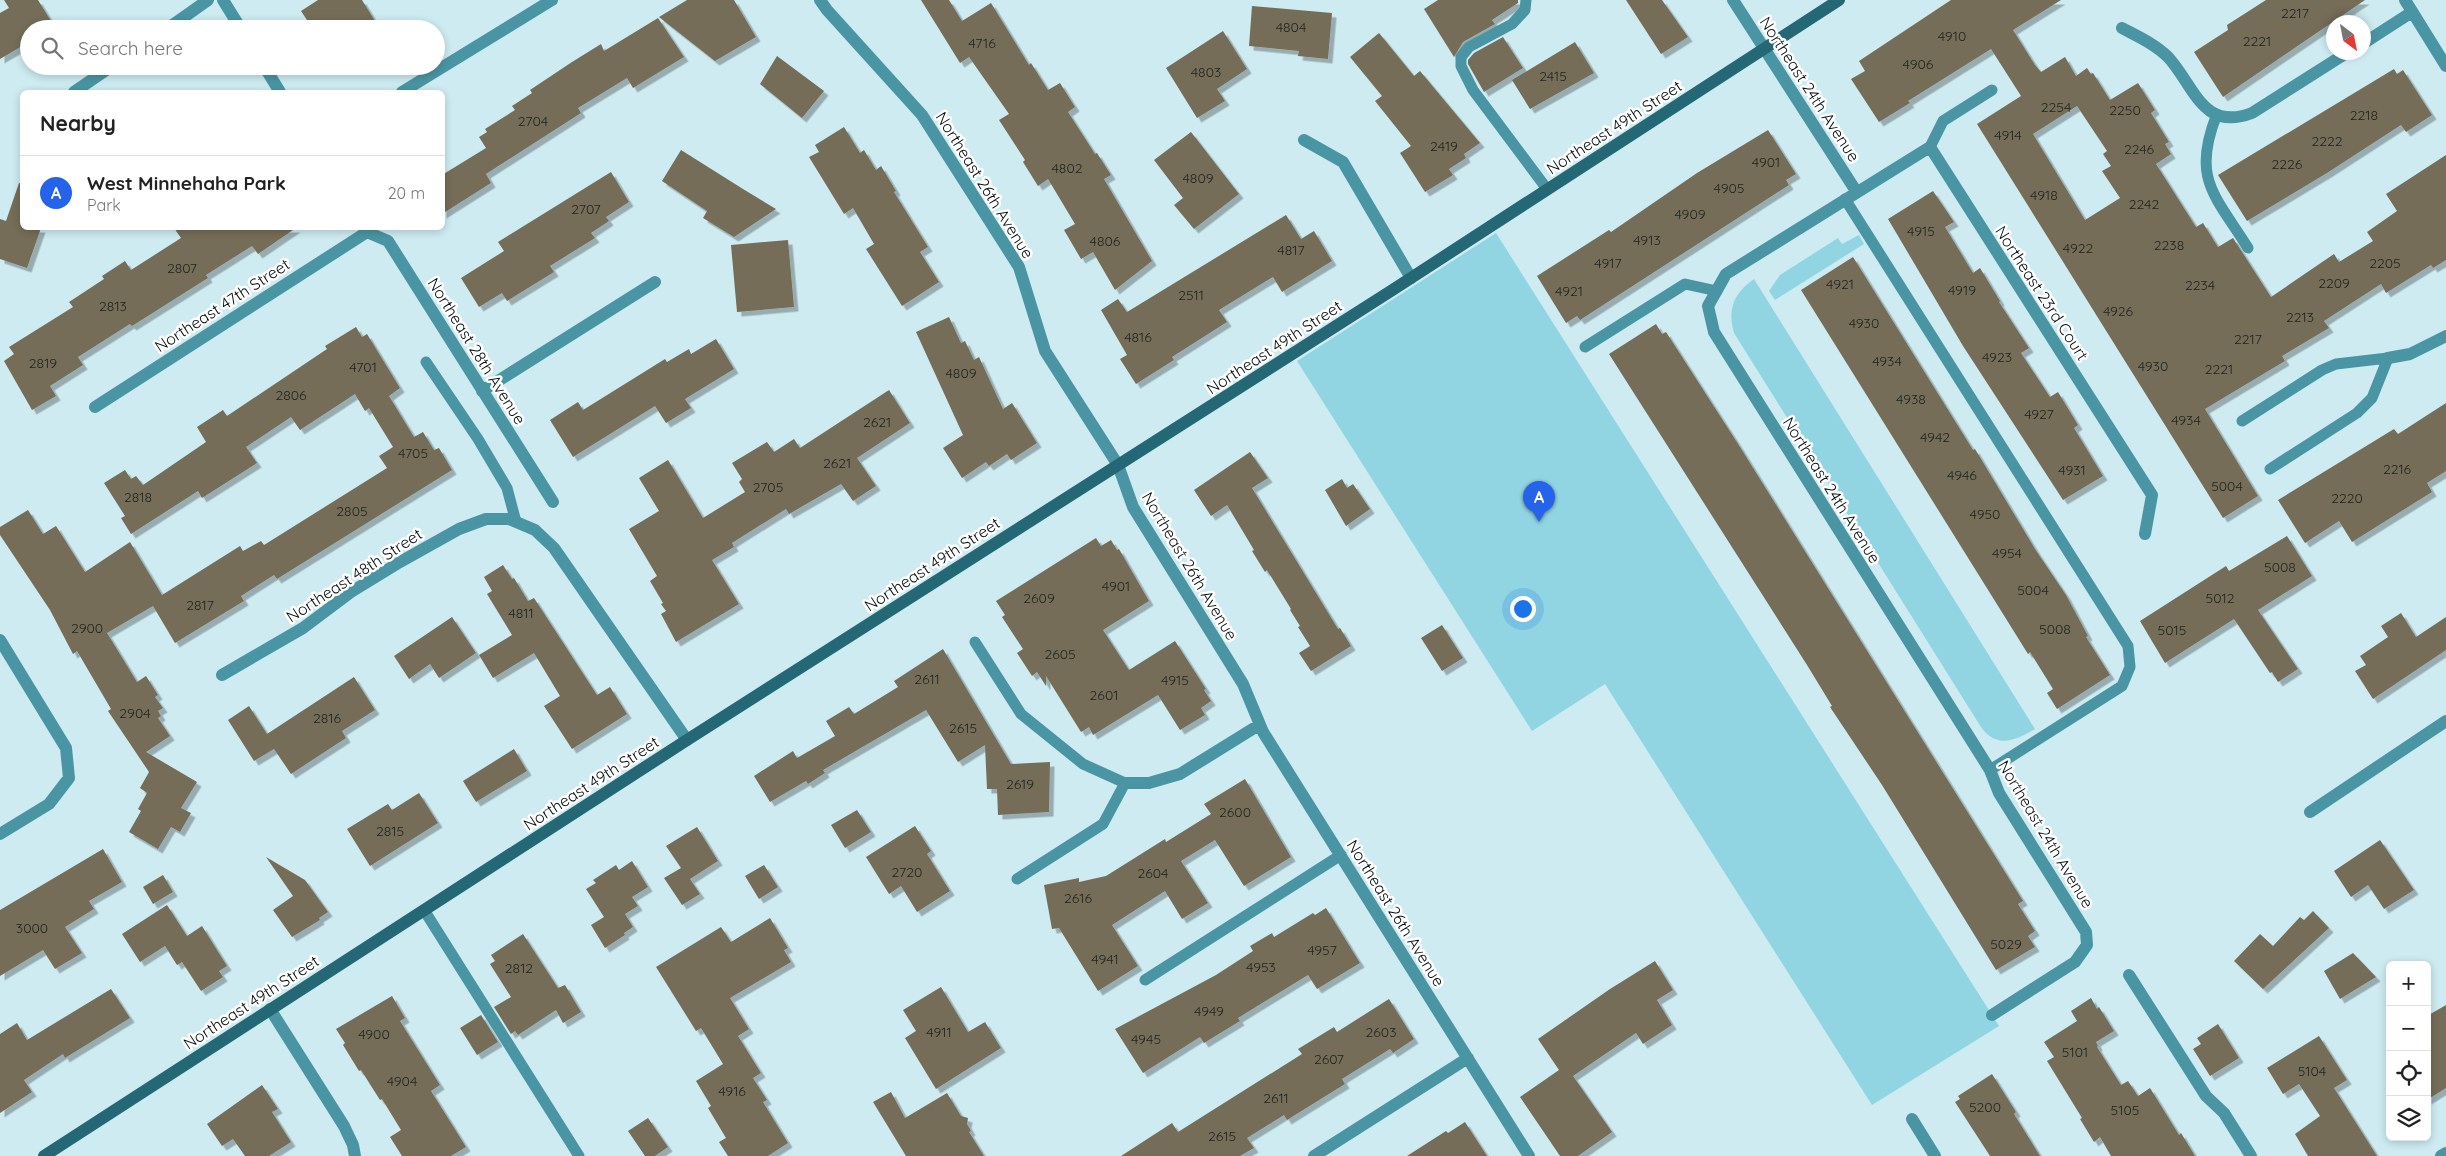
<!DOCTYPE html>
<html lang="en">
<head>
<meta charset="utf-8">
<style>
	:root { --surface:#fff; --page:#f2f2f2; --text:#222; --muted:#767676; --line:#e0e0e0; --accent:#2563eb }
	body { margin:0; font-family:Quicksand,sans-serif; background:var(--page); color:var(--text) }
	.controls { position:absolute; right:15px; bottom:15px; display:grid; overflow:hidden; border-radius:8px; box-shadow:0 2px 8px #0003 }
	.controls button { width:45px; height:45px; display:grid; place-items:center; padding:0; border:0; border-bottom:1px solid var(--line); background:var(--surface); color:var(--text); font:25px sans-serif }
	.compass { position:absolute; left:2326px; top:15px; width:45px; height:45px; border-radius:50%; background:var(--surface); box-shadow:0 2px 8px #0003; rotate:148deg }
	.you { position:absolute; left:1522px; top:608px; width:18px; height:18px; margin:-12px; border:4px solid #fff; border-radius:50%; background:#1a73e8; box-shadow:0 0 0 8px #1a73e833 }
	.badge { display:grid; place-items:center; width:32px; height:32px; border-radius:50%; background:var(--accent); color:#fff; font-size:16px; font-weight:700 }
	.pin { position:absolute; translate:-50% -41px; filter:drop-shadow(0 1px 2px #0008) }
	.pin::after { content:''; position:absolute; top:26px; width:18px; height:15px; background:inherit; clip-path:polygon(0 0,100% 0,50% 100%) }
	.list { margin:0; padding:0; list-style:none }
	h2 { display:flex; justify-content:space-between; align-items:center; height:65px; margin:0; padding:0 20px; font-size:21px }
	h2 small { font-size:16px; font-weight:400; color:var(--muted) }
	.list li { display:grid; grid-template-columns:32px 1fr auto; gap:15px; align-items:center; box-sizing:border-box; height:75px; padding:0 20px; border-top:1px solid var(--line) }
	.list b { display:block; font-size:19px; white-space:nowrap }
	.list p { margin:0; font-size:16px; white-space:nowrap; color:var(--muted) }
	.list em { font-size:16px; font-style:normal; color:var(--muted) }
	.icon { flex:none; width:28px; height:28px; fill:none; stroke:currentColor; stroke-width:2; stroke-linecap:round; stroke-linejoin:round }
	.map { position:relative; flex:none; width:2446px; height:1156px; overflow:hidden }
	.search { position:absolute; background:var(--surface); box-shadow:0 2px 8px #0003; left:20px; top:20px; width:425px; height:55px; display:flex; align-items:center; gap:12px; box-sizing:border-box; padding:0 18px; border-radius:28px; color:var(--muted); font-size:19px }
	.panel { position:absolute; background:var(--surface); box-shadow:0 2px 8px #0003; left:20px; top:90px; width:425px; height:140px; border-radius:8px }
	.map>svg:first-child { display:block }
	.green { fill:#91d5e3 }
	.building { fill:#756d59; fill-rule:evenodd; filter:url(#shadow) }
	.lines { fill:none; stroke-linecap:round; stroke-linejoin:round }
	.lane { stroke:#4a95a3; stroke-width:11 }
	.street { stroke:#4a95a3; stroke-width:12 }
	.secondary { stroke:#236874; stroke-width:12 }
	.labels { text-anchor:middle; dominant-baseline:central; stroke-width:5; stroke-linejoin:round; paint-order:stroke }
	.number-label { font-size:14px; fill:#212622 }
	.street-label { font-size:16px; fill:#050e10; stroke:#fff }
</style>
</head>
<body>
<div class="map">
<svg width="2446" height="1156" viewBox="0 0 2446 1156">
	<defs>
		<filter id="shadow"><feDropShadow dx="4.5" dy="4.5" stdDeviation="0" flood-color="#0004"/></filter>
	</defs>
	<rect width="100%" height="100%" fill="#cdebf1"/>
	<path class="green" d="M1496,233L1999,1026L1872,1105L1605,684L1532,731L1297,361Z
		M1859,235L1864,244L1775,300L1769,291L1780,275L1838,238L1842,244Z
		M1754,279L2035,729C2015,741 1997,749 1981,727L1734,333C1727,309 1734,293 1754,279Z"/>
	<path class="building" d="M4,0H38L56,29H29V42L0,59V13L9,8Z
		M318,0H362L380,29H313L301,11Z
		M687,0H734L756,37L715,61L659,17Z
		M921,0H949L962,21L991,3L1029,65L1031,63L1048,90L1060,83L1075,107L1068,112L1095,154L1097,153L1111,175L1104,179L1152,261L1115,290L1093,252L1081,259L1064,230L1075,224L1048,179L1038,186L1023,162L1025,160L999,120L1009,114L969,57L960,63Z
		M1438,0H1518V3L1492,20L1495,24L1463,42L1454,57L1424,9Z
		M1626,0H1662L1688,37L1661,54Z
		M1951,0H2061L2013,30L2035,65L2041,72L2065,57L2076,76L2087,68L2091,74L2093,73L2110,100L2138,83L2155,110L2151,113L2169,142L2165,144L2171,154L2156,164L2196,227L2203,223L2218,247L2233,238L2271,297L2334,254L2339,262L2373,241L2367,232L2397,211L2386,194L2446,155V260L2433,268L2431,265L2386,293L2381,284L2324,321L2329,328L2282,356L2285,361L2205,409L2258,496L2223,518L1977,124L2021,96L1991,49L1908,101L1910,103L1879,122L1851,79L1865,71L1859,61ZM2077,106L2107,151L2103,154L2111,166L2102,171L2120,198L2085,220L2033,134Z
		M2266,0H2365L2223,97L2194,52L2228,30L2227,25Z
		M1252,6L1332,13L1328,59L1298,56L1299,51L1249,46Z
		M658,18L684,57L633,88L627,78L578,108L581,113L486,174L491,183L442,214V175L486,148L479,137L487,132L485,129L515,110L512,106L532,93L530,90L572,62L601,44L604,51Z
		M1223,31L1247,69L1217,89L1225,101L1197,118L1166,68Z
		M1379,33L1414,76L1420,71L1480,143L1464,154L1466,158L1449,169L1453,175L1425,192L1400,153L1411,146L1375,101L1382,96L1350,57Z
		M1503,37L1523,68L1484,92L1468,64V60L1474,53Z
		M1575,42L1594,73L1530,109L1512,80Z
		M777,56L824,91L802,118L760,84Z
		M2394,69L2397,74L2403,70L2432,115L2406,132L2401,125L2327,173L2247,221L2218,175Z
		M844,127L860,153L864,150L876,170L881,166L896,191L894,192L928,247L920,252L939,282L902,306L866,249L874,244L853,208L844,214L809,157L819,152L815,145Z
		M1768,130L1796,174L1786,180L1789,185L1580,320L1577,316L1566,323L1537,276L1609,230L1611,232L1697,173Z
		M1191,132L1239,194L1194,229L1174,205L1183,198L1154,160Z
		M681,150L743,189L776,209L734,237L703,218L707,211L662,181Z
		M611,172L629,202L606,217L609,221L591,233L595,238L550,266L554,272L507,301L502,293L479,307L461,278L504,251L498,242Z
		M19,183L22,184V228H41L27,268L0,259V219L6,221Z
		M1933,191L1954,222L1945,227L1973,273L1980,268L2000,301L1999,302L2029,348L2021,353L2050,397L2058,392L2078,425L2074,428L2103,476L2063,500L1963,346L1888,219Z
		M1286,215L1301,239L1314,231L1332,261L1282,292L1273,277L1219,310L1227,322L1172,357L1174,360L1136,384L1120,359L1127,355L1101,310L1118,299L1127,312Z
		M174,228H296L258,254L252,246L206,275L208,278L132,326L130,324L78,357L83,365L50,386L56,396L32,410L4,361L14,354L9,347L73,307L69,302L104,279L102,276L125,261L131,270L181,238Z
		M788,240L794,307L737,312L731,245Z
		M1853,257L1973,450L1975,449L2035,549L2066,595L2088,636L2086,637L2110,675L2057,709L2047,693L2053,689L2030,652L2028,654L1801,290Z
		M949,317L961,343L965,341L974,360L979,357L1003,409L1012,403L1037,443L1011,460L1007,454L989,466L986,462L962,478L943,448L963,435L916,332Z
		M1656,324L1662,334L1666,332L1740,447L2023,901L2018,904L2035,931L2028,936L2035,947L1996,970L1882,785L1830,707L1832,706L1807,665L1609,354Z
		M356,327L362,337L367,334L400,388L389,396L414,437L423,432L434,450L439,448L452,470L277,579L274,575L241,596L244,601L175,643L153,606L107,633L137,682L146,676L158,695L155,697L163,708L158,711L161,716L158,718L170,736L146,752L197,782L181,808L191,813L180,832L171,827L158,849L129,832L141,811L138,809L147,793L140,788L149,772L108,711L111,709L77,651L73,654L50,610L0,535V527L28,510L43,534L56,526L85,572L130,542L162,595L240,546L243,551L261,541L264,545L387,468L379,456L393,447L369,408L365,411L355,394L300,430L291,417L246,447L257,463L202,498L198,491L131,534L121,518L125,516L104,483L125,470L131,479L136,476L143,485L206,442L197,427L223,410L227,416L327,349L325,346Z
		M716,339L734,369L685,399L691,408L666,423L655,406L573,457L550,420L578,402L583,410L665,359L667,362L689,349L691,354Z
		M889,390L910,423L857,458L876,486L853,501L841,484L789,514L786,509L732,543L734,547L712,560L739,604L676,642L661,614L666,611L661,604L663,603L650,581L657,576L629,529L659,511L639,478L668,460L703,518L745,492L739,482L742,479L732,463L767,442L774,452L794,439L800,448Z
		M2446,403V471L2427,483L2432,492L2352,542L2339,521L2305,543L2278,500L2394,429L2398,434Z
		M1250,452L1268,478L1252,488L1338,629L1340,628L1351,646L1311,671L1299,653L1310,646L1298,627L1300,626L1290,610L1291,609L1267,570L1265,572L1252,551L1254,550L1227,505L1211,516L1194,490Z
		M1342,479L1347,488L1353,484L1370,509L1346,526L1325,490Z
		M2287,536L2312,576L2258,610L2298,669L2278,682L2272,672L2270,673L2234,619L2165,663L2140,621L2226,566L2229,571Z
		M1096,538L1101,546L1111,540L1117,550L1119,549L1149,601L1103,630L1129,670L1175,641L1206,689L1204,690L1211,701L1201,708L1205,715L1180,730L1158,695L1093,735L1089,727L1081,732L1046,676V686L1037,672L1032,676L1017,653L1023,649L1002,617L1005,615L996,601Z
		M503,565L512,579L514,578L528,601L534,598L597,695L610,687L627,714L572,749L544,706L560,696L534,653L493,678L479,655L512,635L487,594L492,591L484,577Z
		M2401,613L2416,637L2446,617V650L2373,699L2355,671L2366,665L2360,656L2388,637L2381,626Z
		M452,617L476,653L439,678L430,664L409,679L394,656Z
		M1442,625L1463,658L1442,671L1421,638Z
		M943,649L1011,764L1050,762L1049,812L998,815L997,789H987L985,745L958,762L926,710L823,770L825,773L808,784L806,781L770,802L754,776L793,751L797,758L835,736L826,721L849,707L854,714L898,687L894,681Z
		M354,677L375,710L342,731L346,738L291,774L274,749L254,761L228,720L249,706L267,734Z
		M514,749L527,771L476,802L463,781Z
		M1245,779L1291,857L1244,886L1215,840L1181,861L1208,903L1182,919L1165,891L1112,925L1138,966L1098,991L1059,928L1052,929L1044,885L1079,878V882L1106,876L1165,839L1166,842L1211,814L1204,804Z
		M419,793L438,823L370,866L347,829L388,804L392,810Z
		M857,810L871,832L845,848L831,825Z
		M915,826L931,851L927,854L950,891L917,912L901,886L889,894L866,857Z
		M697,827L718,861L690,879L700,894L682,905L664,878L681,868L666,846Z
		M2380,840L2414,890L2384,909L2368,885L2351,897L2334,871Z
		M103,849L122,882L89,901L94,909L65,927L82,953L55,969L43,950L0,976V910Z
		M266,857L305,880L328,912L319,918L320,920L292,937L273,910L293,896Z
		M632,861L648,887L632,897L638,906L625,914L633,927L624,933L625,935L605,948L591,925L604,917L586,889L596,883L593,880L616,865L619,870Z
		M764,865L778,887L759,899L745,876Z
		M163,875L173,892L153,904L143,887Z
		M167,905L187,936L202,926L227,966L219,971L223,977L201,991L182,962L177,965L165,946L140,962L122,934Z
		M1326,908L1360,963L1317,989L1308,975L1238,1018L1240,1021L1204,1043L1200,1037L1143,1073L1115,1029L1216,975L1253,951L1250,946L1272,933L1274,937L1313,913L1315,915Z
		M2313,911L2329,928L2263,989L2234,961L2260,934L2273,946L2300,917L2304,920Z
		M770,918L788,948L784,950L791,962L730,998L749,1029L738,1036L761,1073L753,1078L767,1100L763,1102L788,1143L768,1156H728L719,1142L726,1138L708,1108L711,1106L696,1081L723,1064L701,1028L696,1031L656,967L721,927L731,942Z
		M523,934L558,988L565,985L581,1012L563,1023L556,1010L518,1035L515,1031L511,1034L494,1007L511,997L490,964L495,961L491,955Z
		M2353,953L2376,977L2340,999L2324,971Z
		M1655,961L1673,990L1657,1000L1672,1025L1643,1044L1636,1033L1573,1076L1612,1132L1578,1156H1560L1520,1097L1559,1070L1538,1039L1610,989Z
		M941,987L968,1032L985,1022L1001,1048L936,1089L905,1038L916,1031L903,1010Z
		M111,989L130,1018L65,1058L63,1054L24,1080L32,1092L0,1113V1034L17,1023L27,1040Z
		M392,996L405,1018L400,1021L440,1085L431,1091L466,1147L451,1156H402L390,1137L401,1130L382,1099L380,1100L361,1070L359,1071L343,1045L345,1043L336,1029Z
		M2091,998L2097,1009L2099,1007L2114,1031L2096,1042L2098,1046L2097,1047L2121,1085L2128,1081L2138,1096L2150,1088L2179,1135L2181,1133L2195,1156H2111L2100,1137L2094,1142L2080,1119L2082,1118L2047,1061L2054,1057L2044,1042L2077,1021L2071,1011Z
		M1389,999L1414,1039L1393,1053L1390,1049L1342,1079L1345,1084L1287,1120L1284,1115L1247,1138L1254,1148L1240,1156H1121L1172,1123L1178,1132L1302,1054L1298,1049L1334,1027L1337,1032Z
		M2446,1005V1088L2427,1100V1016Z
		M481,1015L498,1042L477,1055L460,1028Z
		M2218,1024L2239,1058L2210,1076L2193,1049L2201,1044L2197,1038Z
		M2319,1036L2347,1080L2334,1088L2377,1156H2308L2295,1134L2320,1116L2299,1084L2283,1094L2267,1068Z
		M1992,1074L2016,1112L2014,1114L2040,1156H1990L1955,1102L1960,1099L1958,1096Z
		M262,1085L278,1109L272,1112L291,1142L269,1156H245L233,1139L222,1146L207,1124Z
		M891,1092L905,1118L947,1093L961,1116L968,1118L967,1124L971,1131L969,1132L984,1156H906L873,1102Z
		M648,1118L668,1147L655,1156H645L628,1131Z
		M1465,1122L1487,1156H1407L1446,1131L1448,1133Z"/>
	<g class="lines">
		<path class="lane" d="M1526,0L1525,10L1512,24L1469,47L1461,57V66L1473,90L1547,189
			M2217,114C2191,179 2215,195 2248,248
			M1930,147L1943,121L1992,90
			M1845,199L2128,646L2130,667L2122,686L1990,770
			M1585,347L1685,284L1717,291
			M426,362L478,439L507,488L516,522
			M2242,421L2322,370L2336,364L2388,358
			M2270,469L2357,413L2372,398L2388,358
			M975,642L1021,714L1083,764L1125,783L1103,824L1017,879
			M424,910L579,1156
			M1145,980L1341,855"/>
		<path class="street" d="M223,0L241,29
			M820,0L827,10L922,115L1019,267L1045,351L1118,465L1133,507L1243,684L1263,732L1529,1156
			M1733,0L1856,191
			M2405,0L2446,66
			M2122,28C2137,36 2155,44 2168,57C2194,85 2202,132 2252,113L2348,52
			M167,29L208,0
			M2364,43L2412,12
			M264,66L280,92
			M74,92L112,66
			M402,92L552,0
			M1304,140L1343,162L1411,278
			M364,228L367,232L388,241L553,502
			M2388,358L2410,354L2446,336
			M482,391L655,282
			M95,407L367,232
			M0,640L66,748L69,778L49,804L0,834
			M222,675L303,628L351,592L400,562L459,529L486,519H509L535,530L554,548L687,740
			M1125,783H1149L1180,774L1259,725
			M2310,812L2446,721
			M2129,975L2206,1096L2224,1113L2251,1156
			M270,1009L344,1126L353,1145L355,1156
			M1992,1015L2075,962L2087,945L2086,932L1999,793L1990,770L1714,332L1708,306L1726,274L1930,147L2152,495L2145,534
			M1912,1119L1935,1156
			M1314,1156L1468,1058
			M2441,1156L2446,1153"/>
		<path class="secondary" d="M44,1156L687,740L1394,289L1839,0"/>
	</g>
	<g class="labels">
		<g class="number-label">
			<text x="2295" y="13">2217</text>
			<text x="1291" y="27">4804</text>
			<text x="1952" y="36">4910</text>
			<text x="2257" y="41">2221</text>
			<text x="982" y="43">4716</text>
			<text x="1918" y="64">4906</text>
			<text x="1206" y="72">4803</text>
			<text x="1553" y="76">2415</text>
			<text x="2056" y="107">2254</text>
			<text x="2125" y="110">2250</text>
			<text x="2364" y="115">2218</text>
			<text x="533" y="121">2704</text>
			<text x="2008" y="135">4914</text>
			<text x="2327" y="141">2222</text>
			<text x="1444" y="146">2419</text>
			<text x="2139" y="149">2246</text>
			<text x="1766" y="162">4901</text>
			<text x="2287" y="164">2226</text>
			<text x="1067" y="168">4802</text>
			<text x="1198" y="178">4809</text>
			<text x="1729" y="188">4905</text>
			<text x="2044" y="195">4918</text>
			<text x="2144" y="204">2242</text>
			<text x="586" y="209">2707</text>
			<text x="1690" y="214">4909</text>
			<text x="1921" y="231">4915</text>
			<text x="1647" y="240">4913</text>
			<text x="1105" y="241">4806</text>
			<text x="2169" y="245">2238</text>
			<text x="2078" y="248">4922</text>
			<text x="1291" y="250">4817</text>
			<text x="1608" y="263">4917</text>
			<text x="2385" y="263">2205</text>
			<text x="182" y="268">2807</text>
			<text x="2334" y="283">2209</text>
			<text x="1840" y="284">4921</text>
			<text x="2200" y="285">2234</text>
			<text x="1962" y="290">4919</text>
			<text x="1569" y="291">4921</text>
			<text x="1191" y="295">2511</text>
			<text x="113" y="306">2813</text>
			<text x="2118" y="311">4926</text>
			<text x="2300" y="317">2213</text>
			<text x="1864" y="323">4930</text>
			<text x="1138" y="337">4816</text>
			<text x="2248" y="339">2217</text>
			<text x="1997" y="357">4923</text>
			<text x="1887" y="361">4934</text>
			<text x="43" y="363">2819</text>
			<text x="2153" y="366">4930</text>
			<text x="363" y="367">4701</text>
			<text x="2219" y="369">2221</text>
			<text x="961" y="373">4809</text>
			<text x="291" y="395">2806</text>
			<text x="1911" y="399">4938</text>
			<text x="2039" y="414">4927</text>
			<text x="2186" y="420">4934</text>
			<text x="877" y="422">2621</text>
			<text x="1935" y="437">4942</text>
			<text x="413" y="453">4705</text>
			<text x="837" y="463">2621</text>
			<text x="2397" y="469">2216</text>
			<text x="2072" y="470">4931</text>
			<text x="1962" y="475">4946</text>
			<text x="2227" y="486">5004</text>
			<text x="768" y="487">2705</text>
			<text x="138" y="497">2818</text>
			<text x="2347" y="498">2220</text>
			<text x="352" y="511">2805</text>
			<text x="1985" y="514">4950</text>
			<text x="2007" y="553">4954</text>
			<text x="2280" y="567">5008</text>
			<text x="1116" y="586">4901</text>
			<text x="2033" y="590">5004</text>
			<text x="1039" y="598">2609</text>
			<text x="2220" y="598">5012</text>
			<text x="200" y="605">2817</text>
			<text x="521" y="613">4811</text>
			<text x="87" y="628">2900</text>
			<text x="2055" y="629">5008</text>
			<text x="2172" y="630">5015</text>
			<text x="1060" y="654">2605</text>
			<text x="927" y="679">2611</text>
			<text x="1175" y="680">4915</text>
			<text x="1104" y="695">2601</text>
			<text x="135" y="713">2904</text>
			<text x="327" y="718">2816</text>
			<text x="963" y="728">2615</text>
			<text x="1020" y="784">2619</text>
			<text x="1235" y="812">2600</text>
			<text x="390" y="831">2815</text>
			<text x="907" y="872">2720</text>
			<text x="1153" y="873">2604</text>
			<text x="1078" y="898">2616</text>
			<text x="32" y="928">3000</text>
			<text x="2006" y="944">5029</text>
			<text x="1322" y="950">4957</text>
			<text x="1105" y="959">4941</text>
			<text x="1261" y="967">4953</text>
			<text x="519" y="968">2812</text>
			<text x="1209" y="1011">4949</text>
			<text x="939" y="1032">4911</text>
			<text x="1381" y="1032">2603</text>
			<text x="374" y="1034">4900</text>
			<text x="1146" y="1039">4945</text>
			<text x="2075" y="1052">5101</text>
			<text x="1329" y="1059">2607</text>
			<text x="2312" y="1071">5104</text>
			<text x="402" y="1081">4904</text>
			<text x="732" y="1091">4916</text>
			<text x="1276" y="1098">2611</text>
			<text x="1985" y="1107">5200</text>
			<text x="2125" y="1110">5105</text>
			<text x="1222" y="1136">2615</text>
		</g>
		<g class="street-label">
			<text transform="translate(1810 89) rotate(57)">Northeast 24th Avenue</text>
			<text transform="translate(1614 127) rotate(-33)">Northeast 49th Street</text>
			<text transform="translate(985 185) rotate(58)">Northeast 26th Avenue</text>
			<text transform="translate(2042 293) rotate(57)">Northeast 23rd Court</text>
			<text transform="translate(222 305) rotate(-33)">Northeast 47th Street</text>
			<text transform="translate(1274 347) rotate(-33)">Northeast 49th Street</text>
			<text transform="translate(477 351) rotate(58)">Northeast 28th Avenue</text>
			<text transform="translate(1832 490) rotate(58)">Northeast 24th Avenue</text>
			<text transform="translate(932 564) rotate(-33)">Northeast 49th Street</text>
			<text transform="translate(1190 566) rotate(59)">Northeast 26th Avenue</text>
			<text transform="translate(354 575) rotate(-33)">Northeast 48th Street</text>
			<text transform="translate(591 783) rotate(-33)">Northeast 49th Street</text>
			<text transform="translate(2046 834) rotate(59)">Northeast 24th Avenue</text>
			<text transform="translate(1396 913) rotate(58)">Northeast 26th Avenue</text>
			<text transform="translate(251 1002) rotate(-33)">Northeast 49th Street</text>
		</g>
	</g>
</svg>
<div class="controls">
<button>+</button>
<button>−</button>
<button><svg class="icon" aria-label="locate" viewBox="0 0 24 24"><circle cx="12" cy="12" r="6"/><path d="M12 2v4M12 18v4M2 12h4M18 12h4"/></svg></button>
<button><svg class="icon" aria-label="layers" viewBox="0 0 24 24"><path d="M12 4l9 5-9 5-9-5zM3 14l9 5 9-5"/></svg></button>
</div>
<svg class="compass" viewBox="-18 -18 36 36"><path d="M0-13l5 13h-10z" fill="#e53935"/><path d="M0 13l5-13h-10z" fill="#767676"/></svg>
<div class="you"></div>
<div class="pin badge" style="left:1539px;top:522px">A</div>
<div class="search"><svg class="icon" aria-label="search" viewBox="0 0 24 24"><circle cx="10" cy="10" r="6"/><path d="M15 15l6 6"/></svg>Search here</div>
<section class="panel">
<h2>Nearby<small></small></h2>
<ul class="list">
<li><span class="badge">A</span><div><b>West Minnehaha Park</b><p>Park</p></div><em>20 m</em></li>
</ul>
</section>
</div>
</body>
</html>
